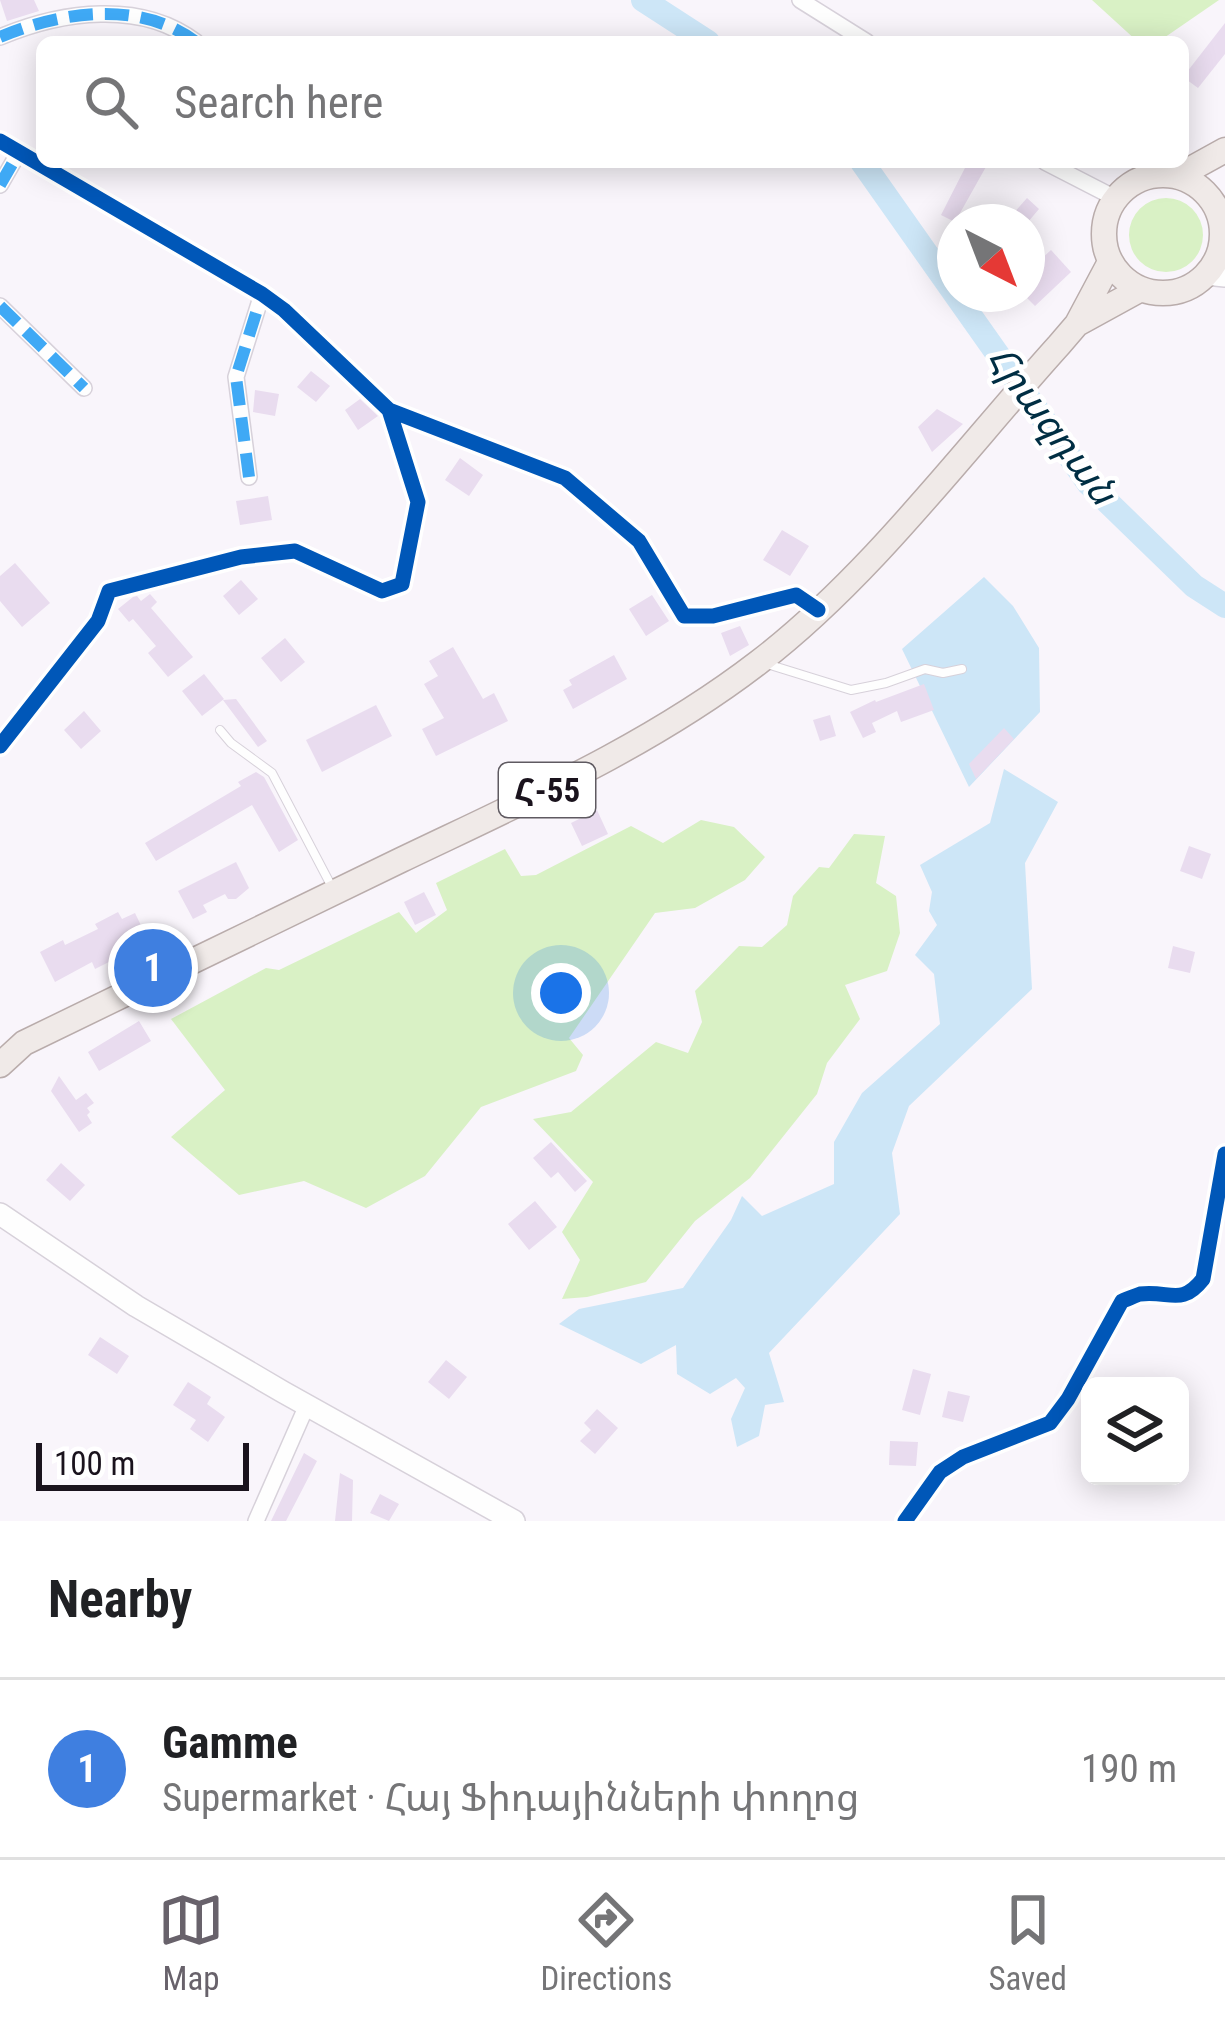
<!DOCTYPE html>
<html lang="en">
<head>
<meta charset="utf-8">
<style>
	:root { --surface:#fff; --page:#f2f2f2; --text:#202124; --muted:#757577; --line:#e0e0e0; --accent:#68626b }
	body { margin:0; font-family:"Roboto Condensed","Noto Sans Armenian",sans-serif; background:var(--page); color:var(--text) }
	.controls { position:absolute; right:36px; bottom:36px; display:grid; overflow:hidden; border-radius:18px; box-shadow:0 6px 30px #0003 }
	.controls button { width:108px; height:108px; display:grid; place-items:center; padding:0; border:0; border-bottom:3px solid var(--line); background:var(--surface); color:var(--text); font:60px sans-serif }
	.compass { position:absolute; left:937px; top:204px; width:108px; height:108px; border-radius:50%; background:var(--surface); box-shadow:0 6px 30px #0003; rotate:138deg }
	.scale { position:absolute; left:36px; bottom:30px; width:213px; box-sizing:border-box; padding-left:12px; border:6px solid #1a131d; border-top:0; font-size:33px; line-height:42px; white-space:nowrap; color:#1a131d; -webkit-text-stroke:9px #fff; paint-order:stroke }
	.you { position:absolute; left:561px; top:993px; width:42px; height:42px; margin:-30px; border:9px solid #fff; border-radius:50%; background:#1a73e8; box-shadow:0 0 0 18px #1a73e833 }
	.badge { display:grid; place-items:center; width:78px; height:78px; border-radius:50%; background:var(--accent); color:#fff; font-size:39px; font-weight:700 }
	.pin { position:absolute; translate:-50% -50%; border:6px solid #fff; box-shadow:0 3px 12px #0006 }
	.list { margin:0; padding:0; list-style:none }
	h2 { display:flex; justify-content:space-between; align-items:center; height:156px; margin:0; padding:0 48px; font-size:51px }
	h2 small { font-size:39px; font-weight:400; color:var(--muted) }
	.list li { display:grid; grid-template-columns:78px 1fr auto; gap:36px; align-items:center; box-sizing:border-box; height:180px; padding:0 48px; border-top:3px solid var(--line) }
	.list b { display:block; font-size:45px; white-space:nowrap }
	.list p { margin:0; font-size:39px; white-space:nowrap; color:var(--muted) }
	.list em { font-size:39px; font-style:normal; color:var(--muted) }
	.icon { flex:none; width:66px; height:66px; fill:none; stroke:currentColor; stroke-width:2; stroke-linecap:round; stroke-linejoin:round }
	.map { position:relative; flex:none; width:1225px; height:1521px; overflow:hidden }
	.search { position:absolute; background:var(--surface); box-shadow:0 6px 30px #0003; left:36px; right:36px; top:36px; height:132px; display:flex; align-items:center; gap:30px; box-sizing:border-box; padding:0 42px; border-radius:18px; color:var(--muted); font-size:45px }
	.sheet { height:336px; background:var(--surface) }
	nav { display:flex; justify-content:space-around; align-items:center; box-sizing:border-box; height:168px; border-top:3px solid var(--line); background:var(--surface); font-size:33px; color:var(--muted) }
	nav a { display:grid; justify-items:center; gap:6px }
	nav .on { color:var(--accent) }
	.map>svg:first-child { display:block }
	.green { fill:#d9f1c5 }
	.water { fill:#cde6f7 }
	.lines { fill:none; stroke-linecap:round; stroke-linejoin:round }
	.river { stroke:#cde6f7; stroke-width:24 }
	.building { fill:#e9dcef }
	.service-casing { stroke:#d7d1da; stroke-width:10 }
	.minor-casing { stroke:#d7d1da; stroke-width:18 }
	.secondary-casing { stroke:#d7d1da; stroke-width:24 }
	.primary-casing { stroke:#b9acab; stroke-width:27 }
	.service { stroke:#fefefe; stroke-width:8 }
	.minor { stroke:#fefefe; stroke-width:15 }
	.secondary { stroke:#fefefe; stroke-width:21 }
	.primary { stroke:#f0eae8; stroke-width:24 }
	.quiet { stroke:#3fa9f5; stroke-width:12; stroke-dasharray:24 12; stroke-linecap:butt }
	.cycleway-casing { stroke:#fff; stroke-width:22 }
	.cycleway { stroke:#0057b8; stroke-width:15 }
	.labels { text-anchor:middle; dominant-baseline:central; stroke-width:9; stroke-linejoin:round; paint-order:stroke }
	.shield { fill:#fff; stroke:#5f5a61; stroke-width:3 }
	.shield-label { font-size:33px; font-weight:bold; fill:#1a131d }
	.water-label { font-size:39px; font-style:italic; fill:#002e43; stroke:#fff }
</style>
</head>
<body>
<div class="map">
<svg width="1225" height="1521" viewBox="0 0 1225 1521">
	<rect width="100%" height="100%" fill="#f9f5fb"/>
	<path class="green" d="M1092,0H1219L1158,42H1138Z
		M1129 235a37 37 0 1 1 74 0a37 37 0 1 1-74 0Z
		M701,820L734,827L765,857L745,880L695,908L655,913L569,1038L583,1055L576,1071L481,1107L425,1176L366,1208L304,1181L239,1195L171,1137L225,1090L171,1019L266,968L279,970L399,912L416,933L447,910L436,883L505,849L521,876L536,875L631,826L663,843Z
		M854,834L885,836L876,883L896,896L900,933L887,971L845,985L860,1019L827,1063L817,1094L750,1178L695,1221L646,1282L587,1297L562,1299L580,1260L562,1232L593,1182L533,1119L571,1112L656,1042L688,1053L702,1022L695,991L739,946L762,947L787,925L793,896L819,867L829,868Z"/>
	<path class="water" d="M984,577L1013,606L1039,648L1040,712L969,787L902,649Z
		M1004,769L1058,802L1025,863L1032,989L909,1106L892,1153L900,1214L769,1353L784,1402L765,1405L759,1436L737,1447L731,1419L745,1388L736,1378L710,1394L677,1374L676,1345L641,1364L559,1324L579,1309L683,1288L731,1220L742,1196L762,1216L834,1184V1142L862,1093L940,1024L934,974L915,955L937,925L929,911L932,892L920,865L990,823Z"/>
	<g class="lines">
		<path class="river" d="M643,0L708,42
			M862,162L1089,484L1194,586L1225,606"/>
	</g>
	<path class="building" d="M0,0H34L39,11L7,21Z
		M1225,23V54L1198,88L1183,77Z
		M968,162H981L987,165L955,222L941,215Z
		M1027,198L1039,209L1028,222H1006Z
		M1051,250L1071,272L1035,306L1027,298V272Z
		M311,371L330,386L316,402L297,387Z
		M255,390L279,394L275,416L253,412Z
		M360,399L378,416L358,430L345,410Z
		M937,409L963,424L932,452L918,427Z
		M460,458L483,475L469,496L445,480Z
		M268,496L272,520L240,525L236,501Z
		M782,530L809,546L790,576L763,560Z
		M15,563L50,603L22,627L0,601V576Z
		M241,580L258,599L239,615L223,596Z
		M150,594L157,602L151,608L193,657L168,677L148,653L156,646L133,619L129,622L118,609L133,597L137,596L141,601Z
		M652,595L669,621L646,636L629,609Z
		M740,626L749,645L730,656L721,633Z
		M285,638L305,662L281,682L261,658Z
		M453,647L483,699L494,693L508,721L436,756L422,729L444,718L424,684L438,676L429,661Z
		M614,655L627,679L573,709L563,690L572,685L569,680Z
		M204,674L224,699L202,716L182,691Z
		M924,684L934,710L901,722L897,711L872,723L876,732L863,738L850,712L875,700L876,702Z
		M236,699L267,741L258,747L223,700Z
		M376,705L392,736L322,772L306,740Z
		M84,711L101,731L81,749L64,730Z
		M830,715L836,736L820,741L813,720Z
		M1004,728L1014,739L976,779L969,764Z
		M256,772L264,777L298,840L279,852L252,805L156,861L145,843L241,786L238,782Z
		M597,810L608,834L582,846L571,823Z
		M1189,846L1211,854L1202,879L1180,871Z
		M236,862L249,888L236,899H228L225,894L203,905L207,912L193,919L178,891Z
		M424,892L436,915L415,925L404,902Z
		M118,912L122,919L135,913L149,942L95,969L92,962L55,982L40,952L63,940L65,945L98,929L95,924Z
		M1173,946L1195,952L1190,973L1168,968Z
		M139,1021L151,1041L99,1071L88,1052Z
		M59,1076L76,1100L86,1093L94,1103L87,1108L90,1112L87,1115L92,1123L79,1132L51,1091Z
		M551,1142L587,1181L575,1192L558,1172L551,1178L533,1158Z
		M61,1163L85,1185L70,1201L46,1180Z
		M535,1201L557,1227L529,1250L508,1224Z
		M100,1337L129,1356L117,1374L88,1355Z
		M446,1360L467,1377L449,1399L428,1382Z
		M913,1369L931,1374L920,1415L902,1410Z
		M188,1382L211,1397L207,1404L225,1417L208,1442L190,1429L196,1420L173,1405Z
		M948,1391L970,1396L963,1422L942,1417Z
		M597,1409L618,1428L595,1454L580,1441L591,1430L584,1423Z
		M890,1441L918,1442L916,1466L889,1465Z
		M304,1453L317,1461L286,1521H271Z
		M340,1473L353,1480L352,1521H335Z
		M380,1494L399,1504L389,1521L370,1513Z"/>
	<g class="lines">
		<defs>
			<path id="service" d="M767,664L851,690L886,683L925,669L943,673L962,669
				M220,730L231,743L272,773L334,891"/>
			<path id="minor" d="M800,0L867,42
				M0,37C62,11 141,0 196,42
				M0,141L262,294L284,310L389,410
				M1045,162L1115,198
				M0,185L19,152
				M0,306L84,388
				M249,477L236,377L262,294
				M0,746L98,621L109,591L241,557L295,551L382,591L402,584L418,502L389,410L565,478L639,541L684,616H713L796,595L818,610
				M256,1521L307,1405
				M905,1521L940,1472L963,1457L1050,1423L1068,1399L1122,1301C1125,1300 1137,1295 1140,1294C1170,1290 1181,1307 1203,1279L1225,1154"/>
			<path id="secondary" d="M1222,235L1225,237
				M1206,274L1225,276
				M0,1214L136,1306L283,1392L514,1521"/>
			<path id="primary" d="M1104 234a59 59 0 1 1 118 0a59 59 0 1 1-118 0Z
				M1178,176L1225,150
				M1079,323L1141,289
				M0,1065L24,1043C150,982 275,921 401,860C524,801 650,746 759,662C870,577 965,449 1059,345L1077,324L1110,262"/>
		</defs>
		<use href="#service" class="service-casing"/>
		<use href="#minor" class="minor-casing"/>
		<use href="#secondary" class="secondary-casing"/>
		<use href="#primary" class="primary-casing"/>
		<use href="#service" class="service"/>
		<use href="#minor" class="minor"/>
		<use href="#secondary" class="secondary"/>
		<use href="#primary" class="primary"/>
		<path class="quiet" d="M0,37C62,11 141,0 196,42
			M0,185L19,152
			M0,306L84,388
			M249,477L236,377L262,294"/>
		<defs>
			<path id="cycleway" d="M0,141L262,294L284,310L389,410
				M0,746L98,621L109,591L241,557L295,551L382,591L402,584L418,502L389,410L565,478L639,541L684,616H713L796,595L818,610
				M905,1521L940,1472L963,1457L1050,1423L1068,1399L1122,1301C1125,1300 1137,1295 1140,1294C1170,1290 1181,1307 1203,1279L1225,1154"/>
		</defs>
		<use href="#cycleway" class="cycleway-casing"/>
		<use href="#cycleway" class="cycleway"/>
	</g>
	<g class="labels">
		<rect class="shield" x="499" y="763" width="96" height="54" rx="9"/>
		<g class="shield-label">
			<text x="547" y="790">Հ-55</text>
		</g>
		<g class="water-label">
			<text transform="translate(1052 425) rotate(53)">Հրազդան</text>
		</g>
	</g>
</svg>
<div class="controls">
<button><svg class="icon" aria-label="layers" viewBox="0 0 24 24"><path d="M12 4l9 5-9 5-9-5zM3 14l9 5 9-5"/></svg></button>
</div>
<svg class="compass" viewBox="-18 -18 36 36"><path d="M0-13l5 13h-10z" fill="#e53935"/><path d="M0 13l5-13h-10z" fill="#757577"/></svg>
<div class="scale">100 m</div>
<div class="you"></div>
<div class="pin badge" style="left:153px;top:968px;background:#3f7fe0">1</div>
<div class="search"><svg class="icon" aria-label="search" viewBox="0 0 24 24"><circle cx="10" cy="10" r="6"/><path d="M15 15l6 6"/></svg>Search here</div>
</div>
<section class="sheet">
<h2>Nearby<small></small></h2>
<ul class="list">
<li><span class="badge" style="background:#3f7fe0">1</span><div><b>Gamme</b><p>Supermarket · Հայ Ֆիդայինների փողոց</p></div><em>190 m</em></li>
</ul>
</section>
<nav>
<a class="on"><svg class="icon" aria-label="map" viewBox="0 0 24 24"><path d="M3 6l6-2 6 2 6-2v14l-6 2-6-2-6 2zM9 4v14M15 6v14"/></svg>Map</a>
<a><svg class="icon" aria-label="directions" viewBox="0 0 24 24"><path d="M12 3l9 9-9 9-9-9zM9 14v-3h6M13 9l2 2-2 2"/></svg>Directions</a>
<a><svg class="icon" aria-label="saved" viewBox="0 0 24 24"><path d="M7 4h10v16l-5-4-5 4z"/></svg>Saved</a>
</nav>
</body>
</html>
